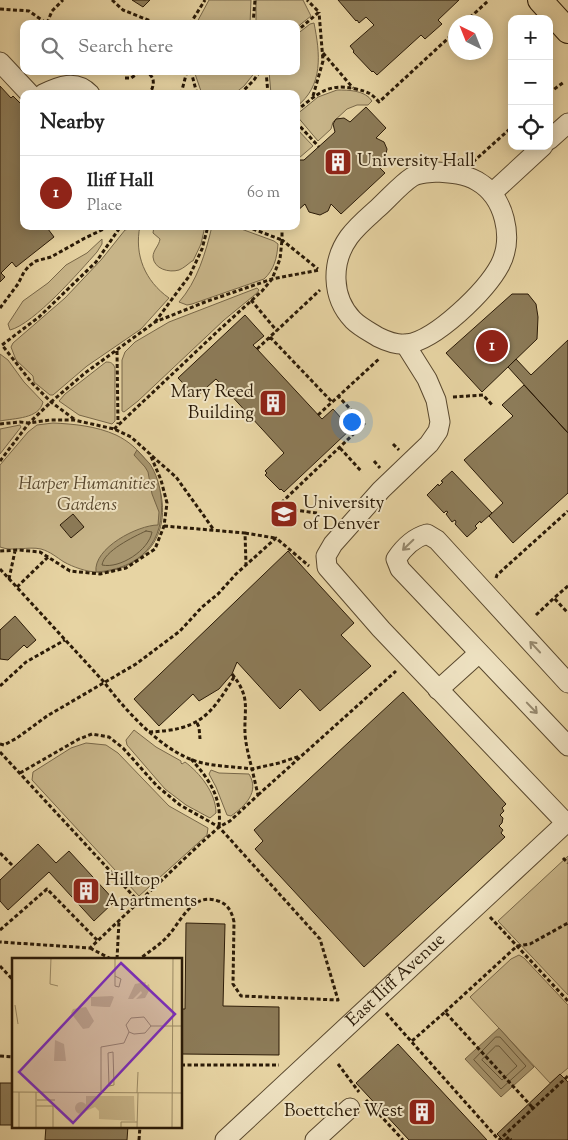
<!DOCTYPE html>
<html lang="en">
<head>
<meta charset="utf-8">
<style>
	:root { --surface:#fff; --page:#f6f6f6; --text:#222; --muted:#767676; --line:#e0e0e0; --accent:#8f2418 }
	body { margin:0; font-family:"Sorts Mill Goudy",serif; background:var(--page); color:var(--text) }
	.controls { position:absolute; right:15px; top:15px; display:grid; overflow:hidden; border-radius:10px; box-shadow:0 2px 12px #0003 }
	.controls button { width:45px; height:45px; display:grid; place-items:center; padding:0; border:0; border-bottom:1px solid var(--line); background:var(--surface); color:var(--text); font:25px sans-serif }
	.compass { position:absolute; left:448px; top:15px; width:45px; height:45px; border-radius:50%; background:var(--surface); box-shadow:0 2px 12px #0003; rotate:317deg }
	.you { position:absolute; left:351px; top:421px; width:18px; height:18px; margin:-12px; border:4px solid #fff; border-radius:50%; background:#1a73e8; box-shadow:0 0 0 8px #1a73e833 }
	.badge { display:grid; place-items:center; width:32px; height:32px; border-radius:50%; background:var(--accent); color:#fff; font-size:16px; font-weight:700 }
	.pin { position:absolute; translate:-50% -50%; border:2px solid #fff; box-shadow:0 1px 5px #0006 }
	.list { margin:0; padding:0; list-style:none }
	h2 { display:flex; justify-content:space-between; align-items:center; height:65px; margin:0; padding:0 20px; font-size:21px }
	h2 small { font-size:16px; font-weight:400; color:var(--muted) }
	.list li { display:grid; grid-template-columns:32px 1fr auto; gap:15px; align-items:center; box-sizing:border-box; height:75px; padding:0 20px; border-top:1px solid var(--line) }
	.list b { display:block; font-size:19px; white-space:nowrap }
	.list p { margin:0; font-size:16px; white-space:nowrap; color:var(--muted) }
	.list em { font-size:16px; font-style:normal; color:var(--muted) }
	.icon { flex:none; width:28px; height:28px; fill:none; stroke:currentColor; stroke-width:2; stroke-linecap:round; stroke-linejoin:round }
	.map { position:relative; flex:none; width:568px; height:1140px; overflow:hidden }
	.search { position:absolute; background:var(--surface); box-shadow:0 2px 12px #0003; left:20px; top:20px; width:280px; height:55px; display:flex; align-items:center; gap:12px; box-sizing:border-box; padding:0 18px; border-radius:10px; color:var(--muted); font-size:19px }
	.panel { position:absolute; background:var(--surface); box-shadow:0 2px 12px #0003; left:20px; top:90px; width:280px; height:140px; border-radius:10px }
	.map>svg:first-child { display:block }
	.green { fill:#c7b488; stroke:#786748 }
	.water { fill:#a7956e; stroke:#756445 }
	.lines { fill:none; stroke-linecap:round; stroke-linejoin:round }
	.shore { stroke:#68583a; stroke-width:1 }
	.building { fill:#8c7b58; stroke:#2a1a07 }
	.minor-casing { stroke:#59482e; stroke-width:21 }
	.major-casing { stroke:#2a1a07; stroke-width:26 }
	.path { stroke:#2a1a07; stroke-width:3; stroke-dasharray:4 2.5; stroke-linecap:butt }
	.minor { stroke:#efe3c3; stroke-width:19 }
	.major { stroke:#e7d4a3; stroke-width:24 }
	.oneway { stroke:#96896e }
	.labels { text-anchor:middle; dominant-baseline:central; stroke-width:4; stroke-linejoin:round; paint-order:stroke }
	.poi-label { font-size:18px; fill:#2a1a07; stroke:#efe3c3; text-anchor:start }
	.park-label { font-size:18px; font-style:italic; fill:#59482e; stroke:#efe3c3 }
	.street-label { font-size:18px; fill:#2a1a07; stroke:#efe3c3 }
	.inset-road { fill:none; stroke:#9b8a65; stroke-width:1 }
	.view { fill:#7b2cbf; fill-opacity:0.15; stroke:#7b2cbf; stroke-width:2.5 }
	.inset-edge { fill:none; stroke:#2a1a07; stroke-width:2.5 }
</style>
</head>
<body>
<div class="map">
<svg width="568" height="1140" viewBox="0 0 568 1140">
	<rect width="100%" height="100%" fill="#e7d4a3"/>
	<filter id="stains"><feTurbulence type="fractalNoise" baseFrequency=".004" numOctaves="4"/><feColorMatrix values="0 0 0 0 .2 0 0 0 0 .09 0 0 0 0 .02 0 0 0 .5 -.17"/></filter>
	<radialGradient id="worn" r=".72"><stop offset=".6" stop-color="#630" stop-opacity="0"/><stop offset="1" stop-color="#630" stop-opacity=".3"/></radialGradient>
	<path class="green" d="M209,0H251L250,24H196Z
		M256,0H303L311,16L296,28V24H256Z
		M314,23C320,53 324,86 296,107V94H271L269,71H296V35L310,24Z
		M194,71H256L244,86L234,94H202Z
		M337,90C348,90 365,90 372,101L368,105H357L347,109L333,122L331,129L318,141L296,115L318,97Z
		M296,128L313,146L299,158H296Z
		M140,226C134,255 145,281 169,298L141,329L87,366L53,395H50L34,382L33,376L16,360L11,347L13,343L65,298L101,260L125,230Z
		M154,226H205L201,244L193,261H192C188,264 184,268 179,270C169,273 154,269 153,257C153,250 159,246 160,239L153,233Z
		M212,226H233L274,241L278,244C277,258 274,270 264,279L192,304L187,305L179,302C197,282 206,252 212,226Z
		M102,239V244L97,252C80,271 34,324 10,330L8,324L23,301L48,283L66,265L87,253Z
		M257,288L259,290L257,293L224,320L138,401L124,412L122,411V360L125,352L135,342L169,322Z
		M0,354L8,360L24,382L43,402C39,419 15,418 0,421Z
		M106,362C111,362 113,363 115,368V421L112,424L79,415L59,401L65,394Z
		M53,423C74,424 96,426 116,435C165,458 184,537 130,564C120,569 107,573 97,572C87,572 73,567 64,562C56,557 51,552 41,549C28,546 13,552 0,547V465L28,432L37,425Z
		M20,425L21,427L0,454V429Z
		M134,730L156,747L181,761V763L182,764L185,762C200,773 216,793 216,813L210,818L186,805L165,789L127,745L126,740Z
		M86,743L106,745L118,753L169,806L208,828L207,835L139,896L32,780L33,772L71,748Z
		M211,770L219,773L249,774C260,792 245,806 231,816L227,815L216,787L209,774Z
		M568,856V995L498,921Z
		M519,955L524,958L568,1005V1068L550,1083L470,997L511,959Z"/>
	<path class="water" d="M137,450C141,455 146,459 150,464C156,473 160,486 161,497C166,542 140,569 96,572C93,548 138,525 158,525L159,512L152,494L148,472L145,467L134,455Z
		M499,1028L534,1067L501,1097L465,1059Z"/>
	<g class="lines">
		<path class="shore" d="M146,531L152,532C149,550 120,569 102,565C104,551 133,537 146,531Z
			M496,1037H500L526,1066L501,1089L474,1060Z
			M496,1046H499L517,1066L502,1080L482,1060Z"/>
	</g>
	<path class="building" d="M132,0H150L143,7Z
		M338,0H459L438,20L442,24L425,39L421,35L377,75L373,71L372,72L353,52L354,51L350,46L374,25L366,17L359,23L357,20L356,21Z
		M0,86L11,98L13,96L24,107V226H51L48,229L54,237L16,267L12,262L1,273L5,277L0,282Z
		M366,107L386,128L376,138L384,142L387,149L386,154L381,161L375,163L385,173L341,214L331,204L328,211L320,215L309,212L305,204L296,212V160H304L335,132L333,124L336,119L344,118L350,122Z
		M512,294H528L536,304L538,317L537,339L482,392L446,353Z
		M245,315L264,336L253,345L257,349L322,419L333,409L351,429L284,492L281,489L280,490L265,475L267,473L265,471L284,453L216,379L196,397L178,378Z
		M568,340V433L508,367L516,359L531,375Z
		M524,385L568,433V493L513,543L489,516L503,503L464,460L513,416L502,405Z
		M452,471L492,513L481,523L480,521L475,526L477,528L467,537L455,524L456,522L455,520L452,522L446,514L448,512L446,511L444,513L427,495L438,484L439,486L443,482L441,481Z
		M73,514L84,527L71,538L60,525Z
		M288,551L354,623L341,635L371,666L320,711L300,689L280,709L237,662L232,674L219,689L199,701L193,694L159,726L134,699Z
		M15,616L36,640L27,648L24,645L8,660L0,659V630Z
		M403,692L506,804L502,808L504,811L500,815L503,818L502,823L499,826L503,830L501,833L505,837L364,967L255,849L263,841L254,830Z
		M38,844L56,863L69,851L115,901L94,921L49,872L8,910L0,901V880Z
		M186,923L225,924L223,1006L279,1007V1055L181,1054V1009H185Z
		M398,1044L487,1140H409L356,1083Z
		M560,1074L568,1082V1140H503L497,1134Z
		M0,1083H14V1125H0Z
		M46,1126H128L127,1140H45Z"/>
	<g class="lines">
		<defs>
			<g id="minor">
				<path d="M0,62L30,94"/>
				<path d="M43,94C59,86 76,79 90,94"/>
				<path d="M549,140L568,123"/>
				<path d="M437,172C451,173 465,174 477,181C505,197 514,238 500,265C486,291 436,340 407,344C398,345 386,341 378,337C370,332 360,327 353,320C331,297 331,262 349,237C357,226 368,217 378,208C388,199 401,184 412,177C418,173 430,173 437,172Z"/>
				<path d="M492,193L543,146"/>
				<path d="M405,344L427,379L436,400L440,422L438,431L429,444L381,490L333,544L326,556L327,567L381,629L566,823"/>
				<path d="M568,683L437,540L427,534C413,538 404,547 396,559L400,569L568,746"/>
				<path d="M438,690L479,653"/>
				<path id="s1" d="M225,1140L568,821"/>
				<path d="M315,1140L350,1108"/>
			</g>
			<path id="major" d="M540,0L568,31"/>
		</defs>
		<use href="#minor" class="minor-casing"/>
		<use href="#major" class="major-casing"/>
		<path class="path" d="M112,0L123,10L158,24
			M0,9L29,11L46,23
			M465,22L488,1
			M47,23L52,11L63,0
			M190,24L205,0
			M253,24L255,0
			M296,32L319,12L307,0
			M323,53L353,88
			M144,71C153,75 155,80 152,89L147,94
			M191,71L197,94
			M266,71L268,94
			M125,78H131L141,71
			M549,93L564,82
			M181,94L187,71
			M240,94L254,80L260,71
			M313,96L323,61L319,12
			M296,111C317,95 327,82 356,89C368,92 371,93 379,102L456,31
			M296,122L319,147
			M473,162L512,127
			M282,226V240L318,269
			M251,300L277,331
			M0,308L18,284L24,272L29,266L36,261L51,257L85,238L110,226
			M155,322L190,275L202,249L208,226
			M270,337L332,402
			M257,349L320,290
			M117,351L118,424
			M453,397L483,395L493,406
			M318,415L380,358
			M74,419L51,402L32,383L2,345L39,317L96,262L121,226
			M0,424L20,422L29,423L50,420H74L114,429L131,437L150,454L161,480L167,503L164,526L155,549L126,568L100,574L70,571L40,552L19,550L0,551
			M114,429L219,330L262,291L272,279L280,259L282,240L245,226
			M393,444L399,450
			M340,448L362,472
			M152,456L176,477L214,530
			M0,461L29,423L51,402L85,373L155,322L205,302L272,279L319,270
			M374,461L380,468
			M317,513L287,509L281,503L364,424L338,396
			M164,526L245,533L246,564
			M245,533L275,538
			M0,569L104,682C125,710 158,746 190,759C209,767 232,766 252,769L258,795L230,821L219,827L200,844L90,948L0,942
			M496,578L497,575L568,511
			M9,579L15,551
			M568,586L554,598L568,613
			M17,587L48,557
			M536,615L554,598
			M232,674C251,698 244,707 245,734C246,746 249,757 252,769L279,763L300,756
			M0,686L26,662L65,640
			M197,723L199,727L200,739
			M149,732C198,730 210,717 234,677
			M0,744L4,745L17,738L47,716L136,664L180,631L202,607L218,594L236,574L276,538L309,566
			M0,752L138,901
			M191,759C210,780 222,798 219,827
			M20,773L79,739L92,734L109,737L123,748L157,786L180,805L219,827L320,939L338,1000L241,996L233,984L234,922C232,912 228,904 218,901C191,891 180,925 165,939C157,947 148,952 140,959
			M258,795L396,671
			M0,853L14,867
			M563,858L568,863
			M490,917L568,1001
			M0,930L47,889L97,940
			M90,948L111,959
			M117,959L119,921
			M0,966L14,981
			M445,1012L517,946L530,944L568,923
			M386,1013L499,1140L568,1076
			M412,1041L445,1012L533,1108
			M0,1056L14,1057
			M338,1064L359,1092
			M181,1065H279
			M366,1100L403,1140
			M139,1140L140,1126
			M506,1140L509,1137L511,1140"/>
		<use href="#minor" class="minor"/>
		<use href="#major" class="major"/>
	</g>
	<defs><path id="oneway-shaft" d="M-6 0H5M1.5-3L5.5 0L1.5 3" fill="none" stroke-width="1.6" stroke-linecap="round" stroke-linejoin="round" transform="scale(1.25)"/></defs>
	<g class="oneway">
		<use href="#oneway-shaft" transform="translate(408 545) rotate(136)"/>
		<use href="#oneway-shaft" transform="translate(535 647) rotate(-133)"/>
		<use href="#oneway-shaft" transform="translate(532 708) rotate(46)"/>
	</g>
	<defs>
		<symbol id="building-square" viewBox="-11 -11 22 22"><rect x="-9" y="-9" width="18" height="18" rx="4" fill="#8f2418" stroke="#efe3c3"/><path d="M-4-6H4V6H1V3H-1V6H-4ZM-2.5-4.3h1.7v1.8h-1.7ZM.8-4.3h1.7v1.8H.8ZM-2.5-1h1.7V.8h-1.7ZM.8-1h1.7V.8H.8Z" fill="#fff"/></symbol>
		<symbol id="university-square" viewBox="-11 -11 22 22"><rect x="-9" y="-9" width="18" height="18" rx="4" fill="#8f2418" stroke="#efe3c3"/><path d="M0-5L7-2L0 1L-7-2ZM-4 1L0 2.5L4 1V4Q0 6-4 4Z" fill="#fff"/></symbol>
	</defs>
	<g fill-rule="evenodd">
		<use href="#building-square" x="322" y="146" width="32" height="32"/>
		<use href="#building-square" x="257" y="387" width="32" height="32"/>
		<use href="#university-square" x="268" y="498" width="32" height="32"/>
		<use href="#building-square" x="70" y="875" width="32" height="32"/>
		<use href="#building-square" x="406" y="1096" width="32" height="32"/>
	</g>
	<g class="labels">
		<g class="poi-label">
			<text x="357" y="162">University Hall</text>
			<text x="254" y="393" text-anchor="end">Mary Reed<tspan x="254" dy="21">Building</tspan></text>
			<text x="303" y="504">University<tspan x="303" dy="21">of Denver</tspan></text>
			<text x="105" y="881">Hilltop<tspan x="105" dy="21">Apartments</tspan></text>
			<text x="403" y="1112" text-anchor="end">Boettcher West</text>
		</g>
		<g class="park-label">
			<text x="87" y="485">Harper Humanities<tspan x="87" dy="21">Gardens</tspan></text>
		</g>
		<g class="street-label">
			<text stroke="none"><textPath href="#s1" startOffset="234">East Iliff Avenue</textPath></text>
		</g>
	</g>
	<g transform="translate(12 958)">
		<rect width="170" height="170" fill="#e7d4a3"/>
		<path d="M134,24L133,28L137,26L138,31L133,40L124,41L130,35L129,33L121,41H116L123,26ZM79,39L100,38L102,39L98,49H93L79,48ZM74,49L82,63L77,70L71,71L59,55L61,51ZM43,82L52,86L54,103H42ZM74,138H122L123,163L87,161V153L83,149L74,153ZM63 150a6 6 0 1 1 12 0a6 6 0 1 1-12 0Z" fill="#c7b488"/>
		<path class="inset-road" d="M39,0L38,26L46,28M117,0H147M103,18L109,21L107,29L103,28V0M3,47L6,66M139,68L133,75L122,76L117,74L114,67L119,60L132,59L139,68H170M101,94L102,127L97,128L96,95ZM0,134L170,135M89,134V89L112,85L117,74M125,135L126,114M25,142H43M24,148H41V170M7,170V134M24,170V134M109,170V164H125M125,170L126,135M160,170L161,0"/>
		<path class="view" d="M109,5L163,56L61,165L7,114Z"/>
		<rect width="170" height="170" class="inset-edge"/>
	</g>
	<rect width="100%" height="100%" filter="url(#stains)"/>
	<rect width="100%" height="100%" fill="url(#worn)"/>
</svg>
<div class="controls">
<button>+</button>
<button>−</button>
<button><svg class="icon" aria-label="locate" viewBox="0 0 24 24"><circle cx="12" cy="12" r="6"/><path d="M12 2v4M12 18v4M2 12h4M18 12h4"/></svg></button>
</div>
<svg class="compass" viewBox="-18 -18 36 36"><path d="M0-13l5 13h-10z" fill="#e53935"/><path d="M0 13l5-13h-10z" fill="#767676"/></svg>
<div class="you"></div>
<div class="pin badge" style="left:492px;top:346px">1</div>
<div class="search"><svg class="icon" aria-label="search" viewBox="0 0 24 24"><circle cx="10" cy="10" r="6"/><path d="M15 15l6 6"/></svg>Search here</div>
<section class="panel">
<h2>Nearby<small></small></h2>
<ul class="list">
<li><span class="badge">1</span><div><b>Iliff Hall</b><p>Place</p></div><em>60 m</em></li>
</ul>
</section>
</div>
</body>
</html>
